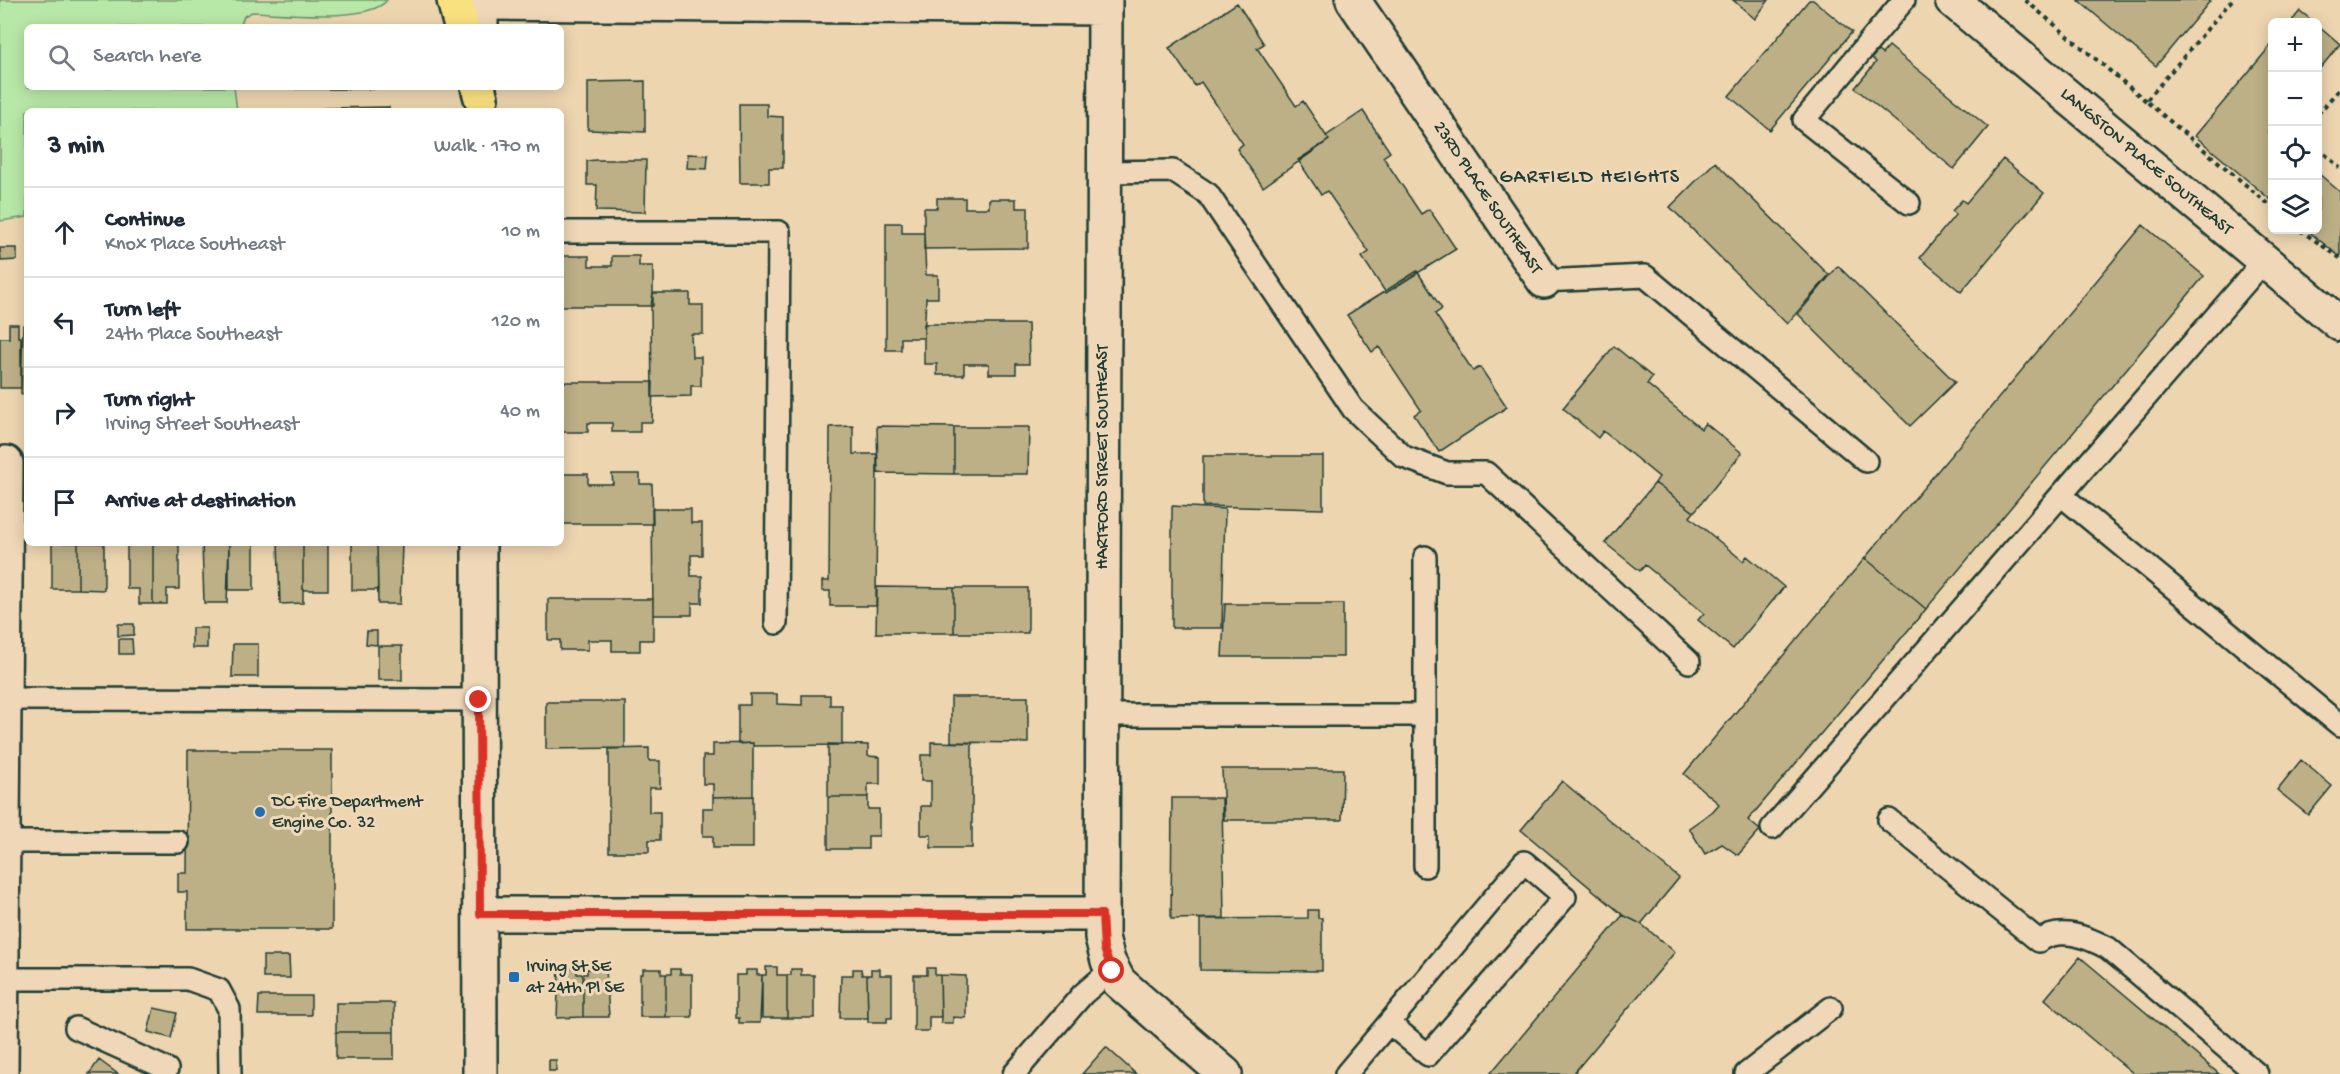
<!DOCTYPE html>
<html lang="en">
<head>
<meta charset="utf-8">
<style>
	:root { --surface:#fff; --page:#f6f6f7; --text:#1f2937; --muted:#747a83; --line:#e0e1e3 }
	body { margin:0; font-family:"Gochi Hand",sans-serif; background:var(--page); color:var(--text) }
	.controls { position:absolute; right:18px; top:18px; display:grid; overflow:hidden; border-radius:9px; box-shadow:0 3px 15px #0003 }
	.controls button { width:54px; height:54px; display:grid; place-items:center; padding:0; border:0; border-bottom:2px solid var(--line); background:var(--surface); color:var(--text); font:30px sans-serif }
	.stop { position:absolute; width:18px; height:18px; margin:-14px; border:4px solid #d93025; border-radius:50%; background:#fff }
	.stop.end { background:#d93025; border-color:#fff; box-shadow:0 2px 6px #0008 }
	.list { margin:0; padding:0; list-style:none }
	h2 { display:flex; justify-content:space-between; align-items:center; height:78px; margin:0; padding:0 24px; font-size:26px }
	h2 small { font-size:20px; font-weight:400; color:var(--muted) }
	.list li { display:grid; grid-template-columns:39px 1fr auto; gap:18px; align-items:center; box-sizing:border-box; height:90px; padding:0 24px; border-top:2px solid var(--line) }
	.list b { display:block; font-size:22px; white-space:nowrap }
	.list p { margin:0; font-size:20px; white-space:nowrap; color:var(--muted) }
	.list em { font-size:20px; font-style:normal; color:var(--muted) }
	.icon { flex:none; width:33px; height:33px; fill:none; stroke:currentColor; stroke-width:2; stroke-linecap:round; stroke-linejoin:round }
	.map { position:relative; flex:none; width:2340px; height:1074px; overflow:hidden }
	.search { position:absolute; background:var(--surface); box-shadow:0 3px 15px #0003; left:24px; top:24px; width:540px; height:66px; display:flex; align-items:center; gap:15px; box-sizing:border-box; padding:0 21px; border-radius:9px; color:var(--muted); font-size:22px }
	.panel { position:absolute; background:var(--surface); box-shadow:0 3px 15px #0003; left:24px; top:108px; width:540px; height:438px; border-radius:9px }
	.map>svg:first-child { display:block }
	.green { fill:#b8e8a7; stroke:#6c926e; stroke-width:1.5 }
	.building { fill:#bdb087; stroke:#1f3d34; stroke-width:1.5 }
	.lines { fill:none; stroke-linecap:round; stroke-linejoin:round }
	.service-casing { stroke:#1f3d34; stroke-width:26 }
	.minor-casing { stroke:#1f3d34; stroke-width:38 }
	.secondary-casing { stroke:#1f3d34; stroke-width:38 }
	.trunk-casing { stroke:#1f3d34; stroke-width:38 }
	.path { stroke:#1f3d34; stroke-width:4; stroke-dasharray:4.5 4.5; stroke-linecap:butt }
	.service { stroke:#efd7b7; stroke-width:21 }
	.minor { stroke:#efd7b7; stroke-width:33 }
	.secondary { stroke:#efd7b7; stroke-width:33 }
	.trunk { stroke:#fae180; stroke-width:33 }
	.route { stroke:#d93025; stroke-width:8 }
	.poi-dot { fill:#1f6fb2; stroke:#efd7b7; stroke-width:2 }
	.labels { text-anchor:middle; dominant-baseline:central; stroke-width:6; stroke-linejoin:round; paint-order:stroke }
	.street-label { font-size:18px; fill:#1f3d34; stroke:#efd7b7 }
	.poi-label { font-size:18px; fill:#1f3d34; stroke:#efd7b7; text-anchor:start }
	.neighbourhood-label { font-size:20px; letter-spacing:1.5px; fill:#1f3d34; stroke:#efd7b7 }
</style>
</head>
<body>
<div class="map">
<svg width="2340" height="1074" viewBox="0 0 2340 1074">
	<rect width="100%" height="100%" fill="#edd5b0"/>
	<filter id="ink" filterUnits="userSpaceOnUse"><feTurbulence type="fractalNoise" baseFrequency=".0167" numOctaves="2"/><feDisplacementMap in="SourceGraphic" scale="12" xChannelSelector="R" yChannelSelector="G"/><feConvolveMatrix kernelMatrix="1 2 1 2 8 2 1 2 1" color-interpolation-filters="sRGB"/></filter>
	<g filter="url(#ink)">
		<path class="green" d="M0,0H387C370,23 281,13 252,12L244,16L240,27H27V87H234L237,111H27V217L0,221Z"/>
		<path class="building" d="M1733,0H1769L1755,19Z
			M1809,0H1813L1852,32L1770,130L1729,96Z
			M2078,0H2211L2156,66Z
			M1237,3L1264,44L1257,48L1296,106L1303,101L1329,140L1263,187L1237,149L1243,144L1201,82L1195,86L1169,48Z
			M2300,11L2314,22H2291Z
			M2318,25L2340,44L2318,71Z
			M2272,44V125L2268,131L2272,135V201L2195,136Z
			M1889,46L1988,127L1954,169L1855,88L1876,62L1872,58L1878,51L1882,54Z
			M645,81V132L588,130V82Z
			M295,87H374V89H295Z
			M739,104H767V116L783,117V168H769V183H740Z
			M389,107V111H306L327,108Z
			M1363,111L1390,152L1383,157L1421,214L1429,209L1456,249L1386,293L1362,257L1369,252L1327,191L1321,195L1298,160L1329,140L1326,136Z
			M688,154L708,155L707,169L687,168Z
			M2003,159L2044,193L1961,292L1920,258L1956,214L1952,211L1962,200L1966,203Z
			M596,160H646L645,212L596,211L597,185H587V161Z
			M1715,162L1829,275L1787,324L1670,207Z
			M2318,173L2340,192V257L2307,230H2318Z
			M937,198H965V208H989V199H1016V208H1028V248L924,249V208H937Z
			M886,223H902V233H924L926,275H938V298H926L924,338H901V350H886Z
			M2143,225L2204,276L1926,609L1865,558Z
			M0,248H17V260L1,261Z
			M561,256H589V266H612V256H639V266H653V306H561Z
			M1838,266L1955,382L1910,426L1798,314Z
			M1417,271L1442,309L1435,314L1473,371L1480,367L1507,407L1439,452L1414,415L1421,410L1379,347L1372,352L1347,315Z
			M653,293H690V305H703V334H691L692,357H701V386H691V396L652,397L651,306Z
			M9,324H18V337H21V388H0V338H9Z
			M924,324H1028L1029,364H1016V374H989V364H964V375H937V364H924Z
			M23,325H27V394H21Z
			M1614,346L1652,377L1647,384L1701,429L1705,423L1742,453L1694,512L1655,483L1659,477L1603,431L1598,438L1563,408Z
			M561,382H653L652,422H640V432H612V423H588V432H561Z
			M853,426V454H877L876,606H830V591H822V581H829L830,427Z
			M877,426L954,427V474L878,473Z
			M954,427H1029L1028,474H954Z
			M1203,456H1323V509L1203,506Z
			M561,474H588V484H613L612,474H640V484H652L653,524H561Z
			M1655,483L1694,512L1690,517L1743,561L1747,556L1784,587L1733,649L1698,620L1704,613L1645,565L1640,571L1605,543Z
			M1172,506L1225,509L1222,628H1172Z
			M652,509H691V523H702V555H691V576H702V603H692V615H653Z
			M52,543H78V589H52Z
			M78,543H104V590L78,589Z
			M127,543H153V604H139V589H127Z
			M153,543H179V589H167V604H153Z
			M202,543H229L227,603H204Z
			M229,543H254V590H229Z
			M278,543H303V603L280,604Z
			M303,543H328V590H303Z
			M352,543H377L378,590H352Z
			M377,543H402L400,604H378Z
			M1865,558L1926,609L1748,820L1760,830L1738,855L1722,844L1705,854L1689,828L1713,811L1719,804L1684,774Z
			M877,587L954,588V633H876Z
			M954,588H1028V633H954Z
			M548,599H653V640H640V651H612V640H588V650H560V640H548Z
			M1225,604H1343V657H1222Z
			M118,624H134V635L118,636Z
			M192,628H207V648H192Z
			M367,631H377V645L366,644Z
			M119,639H132L133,654H119Z
			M233,644H258V677H232Z
			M378,646H402V680H378Z
			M750,694H777V704L802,705V695H830V705H842V745L753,746V743L738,744V705H750Z
			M951,697H1028V743L951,742Z
			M546,702H625V748L546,749Z
			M931,742L972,743V848H931V835H921V806H931V781H921V755H931Z
			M753,743V796L713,797V784H703V756H713V744Z
			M828,744L868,745V756L880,757V784H868V797H828Z
			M649,748V761H660V788H649V812H660V840H649V852H609V749Z
			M188,750H332V929H187V892H178V873H187Z
			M2301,760L2332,786L2308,815L2277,790Z
			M1222,769H1343L1342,820H1224Z
			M1562,781L1679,878L1641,924L1623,915L1521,830Z
			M753,796V848H713V836H703V808H713V797Z
			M828,797H868V809H879V836H868V849H828Z
			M1172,798H1222L1224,918L1171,919Z
			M1308,910H1318V918H1322V971L1200,970V919L1308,918Z
			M1623,915L1641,924L1675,952L1573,1074H1490Z
			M263,956H289L290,978H263Z
			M2080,957L2219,1074H2134L2088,1036L2045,999Z
			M766,967H777V975H787V1018H762V975H766Z
			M559,968H577V974H583V1017L557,1018Z
			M927,968H935V975H940L941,1017H929V1031H914V975H927Z
			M587,969H606L609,1017H583V974H587Z
			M643,969H661V974H666V1017H640V974H643Z
			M671,969H680V974H692V1017H666V974H671Z
			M791,969H801V975H814V1018H787V975H791Z
			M853,969H861L862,975H867L868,1018H840L841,975H853Z
			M871,969H880V975H892V1018H887V1022H868L867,975H871Z
			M746,970H757V975H762L760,1023H739V1018H736V975H746Z
			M940,975L966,976V1018L953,1017V1023H941Z
			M259,996H311V1015H258Z
			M336,1003H394V1032H336Z
			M154,1008L177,1013L171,1038L148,1032Z
			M336,1032H394V1059H336Z
			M1106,1047L1136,1074H1082Z
			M99,1060L118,1074H89Z
			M549,1060H556V1071H549Z"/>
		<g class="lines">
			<defs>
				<path id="service" d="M1904,0L1804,120L1909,203
					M1104,172L1173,171L1208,194L1353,409L1404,457L1447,473H1486L1689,662
					M561,232H779L776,623
					M1544,281L1645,276L1866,461
					M2061,495L2340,725
					M1425,557V866
					M4,699L479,700
					M1102,715H1425
					M1889,820L2039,941C2061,926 2087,937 2108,948L2257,1074
					M1772,828L2264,261
					M3,842H178
					M2,979H188L219,990L229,1009L230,1074
					M76,1028L167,1069L164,1074
					M1014,1074L1083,994L1111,970
					M1346,1074L1524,862L1565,897L1428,1055L1389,1023
					M1746,1074L1831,1008"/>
				<path id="minor" d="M1105,0L1102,937L1108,961L1119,982L1225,1074
					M1353,0L1544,281
					M1952,0L2340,324
					M481,3L1105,8
					M480,914H1102
					M1,1074L6,463"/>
				<path id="secondary" d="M481,27V0
					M479,543L480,1074"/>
				<path id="trunk" d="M454,0L461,27
					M478,87L481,98"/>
			</defs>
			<use href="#service" class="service-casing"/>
			<use href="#minor" class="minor-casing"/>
			<use href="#secondary" class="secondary-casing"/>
			<use href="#trunk" class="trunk-casing"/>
			<path class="path" d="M2025,0L2146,101
				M2232,0L2146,101L2272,207
				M2318,114L2340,88
				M2318,148L2340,168
				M2300,230L2340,258"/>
			<use href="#service" class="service"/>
			<use href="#minor" class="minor"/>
			<use href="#secondary" class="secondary"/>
			<use href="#trunk" class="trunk"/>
		</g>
	</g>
	<g class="lines" filter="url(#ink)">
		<path class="route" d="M479,700L480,914H1102L1104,949L1112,971"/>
	</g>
	<g class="poi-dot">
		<circle cx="260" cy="812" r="6"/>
		<rect x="508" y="971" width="12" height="12" rx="3"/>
	</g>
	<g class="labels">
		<g class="street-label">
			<text transform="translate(2146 162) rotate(40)">LANGSTON PLACE SOUTHEAST</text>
			<text transform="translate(1487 198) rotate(56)">23RD PLACE SOUTHEAST</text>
			<text transform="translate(1103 457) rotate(-90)">HARTFORD STREET SOUTHEAST</text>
		</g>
		<g class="poi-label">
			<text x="272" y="802">DC Fire Department<tspan x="272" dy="21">Engine Co. 32</tspan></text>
			<text x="526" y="967">Irving St SE<tspan x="526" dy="21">at 24th Pl SE</tspan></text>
		</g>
		<g class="neighbourhood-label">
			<text x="1590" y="178">GARFIELD HEIGHTS</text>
		</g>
	</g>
</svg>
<div class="controls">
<button>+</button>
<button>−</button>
<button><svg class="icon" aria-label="locate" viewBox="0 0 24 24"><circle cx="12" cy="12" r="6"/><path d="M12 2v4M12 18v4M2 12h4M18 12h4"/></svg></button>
<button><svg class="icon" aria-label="layers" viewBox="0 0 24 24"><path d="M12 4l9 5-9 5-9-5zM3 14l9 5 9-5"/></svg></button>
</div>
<div class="stop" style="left:1112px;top:971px"></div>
<div class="stop end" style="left:479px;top:700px"></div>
<div class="search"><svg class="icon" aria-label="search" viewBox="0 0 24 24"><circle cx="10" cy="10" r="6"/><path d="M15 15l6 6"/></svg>Search here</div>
<section class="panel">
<h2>3 min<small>Walk · 170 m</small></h2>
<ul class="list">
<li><svg class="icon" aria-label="ahead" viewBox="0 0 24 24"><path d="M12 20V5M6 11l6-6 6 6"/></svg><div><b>Continue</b><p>Knox Place Southeast</p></div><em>10 m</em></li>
<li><svg class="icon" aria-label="left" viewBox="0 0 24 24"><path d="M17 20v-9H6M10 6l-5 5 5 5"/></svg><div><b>Turn left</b><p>24th Place Southeast</p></div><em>120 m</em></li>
<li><svg class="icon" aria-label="right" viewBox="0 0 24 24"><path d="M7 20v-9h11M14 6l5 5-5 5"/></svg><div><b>Turn right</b><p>Irving Street Southeast</p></div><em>40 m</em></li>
<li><svg class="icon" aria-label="arrive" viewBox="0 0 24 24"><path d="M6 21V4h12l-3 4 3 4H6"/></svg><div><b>Arrive at destination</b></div></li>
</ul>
</section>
</div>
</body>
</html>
